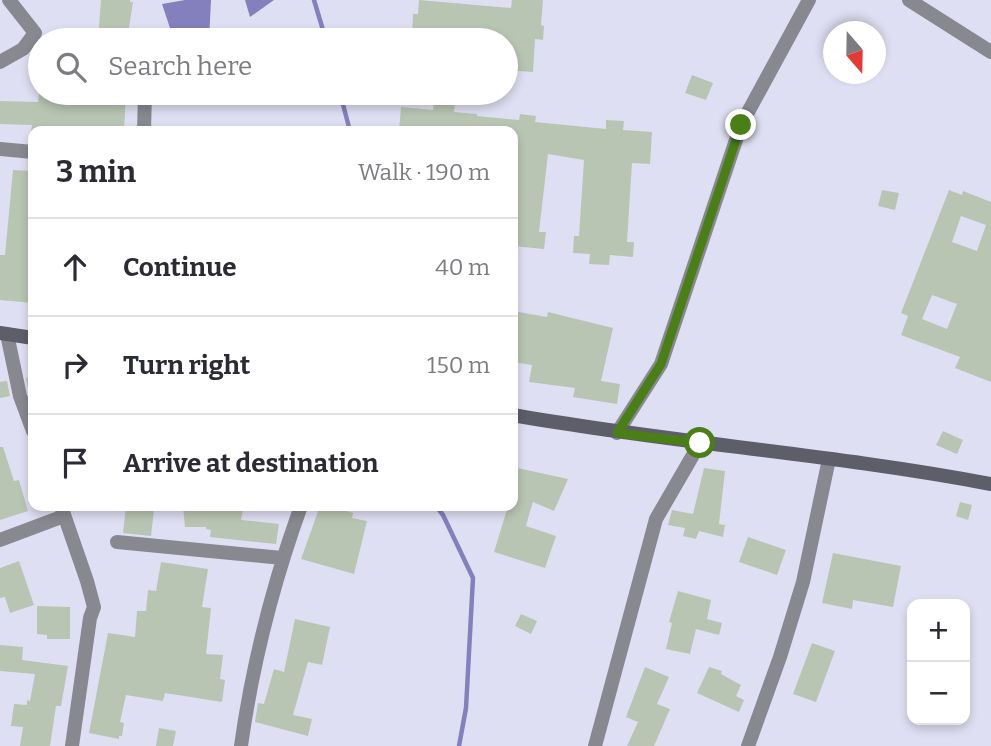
<!DOCTYPE html>
<html lang="en">
<head>
<meta charset="utf-8">
<style>
	:root { --surface:#fff; --page:#f7f7f7; --text:#2b2b33; --muted:#7c7c81; --line:#e1e1e2 }
	body { margin:0; font-family:Bitter,serif; background:var(--page); color:var(--text) }
	.controls { position:absolute; right:21px; bottom:21px; display:grid; overflow:hidden; border-radius:14px; box-shadow:0 4px 10px #0003 }
	.controls button { width:63px; height:63px; display:grid; place-items:center; padding:0; border:0; border-bottom:2px solid var(--line); background:var(--surface); color:var(--text); font:35px sans-serif }
	.compass { position:absolute; left:823px; top:21px; width:63px; height:63px; border-radius:50%; background:var(--surface); box-shadow:0 4px 10px #0003; rotate:160deg }
	.stop { position:absolute; width:21px; height:21px; margin:-16px; border:5px solid #497f16; border-radius:50%; background:#fff }
	.stop.end { background:#497f16; border-color:#fff; box-shadow:0 2px 7px #0008 }
	.list { margin:0; padding:0; list-style:none }
	h2 { display:flex; justify-content:space-between; align-items:center; height:91px; margin:0; padding:0 28px; font-size:30px }
	h2 small { font-size:23px; font-weight:400; color:var(--muted) }
	.list li { display:grid; grid-template-columns:46px 1fr auto; gap:21px; align-items:center; box-sizing:border-box; height:98px; padding:0 28px; border-top:2px solid var(--line) }
	.list b { display:block; font-size:26px; white-space:nowrap }
	.list em { font-size:23px; font-style:normal; color:var(--muted) }
	.icon { flex:none; width:38px; height:38px; fill:none; stroke:currentColor; stroke-width:2; stroke-linecap:round; stroke-linejoin:round }
	.map { position:relative; flex:none; width:991px; height:746px; overflow:hidden }
	.search { position:absolute; background:var(--surface); box-shadow:0 4px 10px #0003; left:28px; top:28px; width:490px; height:77px; display:flex; align-items:center; gap:18px; box-sizing:border-box; padding:0 24px; border-radius:38px; color:var(--muted); font-size:26px }
	.panel { position:absolute; background:var(--surface); box-shadow:0 4px 10px #0003; left:28px; top:126px; width:490px; height:385px; border-radius:14px }
	.map>svg:first-child { display:block }
	.water { fill:#8380bd }
	.lines { fill:none; stroke-linecap:round; stroke-linejoin:round }
	.stream { stroke:#8380bd; stroke-width:4.5 }
	.building { fill:#b9c5b3; fill-rule:evenodd }
	.street { stroke:#888891; stroke-width:14 }
	.secondary { stroke:#5e5e6a; stroke-width:14 }
	.route { stroke:#497f16; stroke-width:9 }
</style>
</head>
<body>
<div class="map">
<svg width="991" height="746" viewBox="0 0 991 746">
	<rect width="100%" height="100%" fill="#dfdff3"/>
	<path class="water" d="M185,0H211L209,40H174L162,4Z
		M245,0H274L250,17Z"/>
	<g class="lines">
		<path class="stream" d="M314,0L326,40
			M340,93L350,131
			M436,506L443,515L473,578L466,708L459,746"/>
	</g>
	<path class="building" d="M101,0H130V2H133L127,40H98Z
		M419,0L511,8L512,0H543L541,25L544,26L543,40L535,39L533,72L506,70V40H416V36H412L413,14H418Z
		M692,75L713,83L706,100L685,93Z
		M39,93H126L124,131H31L32,125L0,124V101L38,102Z
		M434,100L455,102L454,112L477,114V116L519,120L520,114L536,116L535,122L606,129V120L624,121L623,130L652,132L650,164L632,163L627,242H634L633,257L610,255L609,265L589,264L590,254L573,253L574,236H579L584,160L548,154L539,232H546L544,249L513,246V131H399L401,107L433,110Z
		M13,170L33,171V303L0,300V255H5Z
		M882,190L899,193L895,210L878,206Z
		M949,190L962,195L963,191L991,202V382L955,368L960,357L901,335L908,316L901,313ZM961,216L986,225L977,251L952,242ZM932,295L957,304L947,329L922,319Z
		M513,311L547,317L548,312L613,328L601,381L620,384L617,404L573,397L575,388L529,382L532,365L513,362Z
		M33,376V393H29L26,378Z
		M7,381L10,396L0,398V382Z
		M943,431L963,440L957,454L936,445Z
		M0,447H3L14,481L19,480L28,511L0,520Z
		M513,467L568,479L554,511L533,502L529,515L526,526L556,536L545,568L494,552L508,506H513Z
		M704,468L725,471L719,524L725,525L723,537L699,531L696,539L683,536L685,528L668,525L672,510L693,514Z
		M960,502L972,505L968,520L956,516Z
		M183,506H217L243,510L241,520L279,524L276,544L210,537L211,530L206,529V527H185Z
		M320,506H328L353,513L352,518L367,521L354,574L301,559Z
		M126,507L154,510L151,536L123,533Z
		M748,537L786,550L777,575L739,562Z
		M833,553L901,566L893,607L853,600L852,609L822,603Z
		M19,561L34,605L10,613L5,597L0,598V568Z
		M161,562L208,569L202,607L211,608L206,654L223,655L220,679L225,680L222,702L165,693L163,701L126,695L120,722L124,723L122,736H119V739L89,733L108,633L135,637L137,611H146L148,590L156,591Z
		M678,591L711,600L707,619L722,623L719,635L696,629L690,654L666,649L672,623L669,622Z
		M37,606L70,607V639H47V635L37,634Z
		M521,614L537,621L531,634L515,626Z
		M295,619L330,627L322,665L308,662L293,715L312,719L308,736L255,722L258,703L264,704L274,669L284,672Z
		M812,643L835,651L816,702L793,694Z
		M0,645L23,647L22,660L68,666L61,706H56L50,746H20L23,727L11,726L14,704L27,705V700L30,701L35,674L0,671Z
		M645,667L669,677L657,704L670,709L654,746H627L638,722L626,717Z
		M709,667L722,671L721,674L741,685L736,696L744,700L739,712L697,693Z
		M159,728L176,731L173,746H156Z"/>
	<g class="lines">
		<path class="street" d="M909,0L991,52
			M0,62L23,49L35,33L9,0
			M144,131L145,93
			M0,149L33,152
			M7,334L20,396L33,431
			M617,433L661,364L741,125L809,0
			M61,506L87,581L94,607L90,618L72,746
			M0,540L64,516
			M117,542L282,558
			M241,746C252,667 274,581 301,506
			M595,746L656,519L700,443
			M748,746L780,657L803,582L829,459"/>
		<path class="secondary" d="M0,333L33,338
			M513,415C671,443 833,454 991,484"/>
	</g>
	<g class="lines">
		<path class="route" d="M700,443L617,433L661,364L741,125"/>
	</g>
</svg>
<div class="controls">
<button>+</button>
<button>−</button>
</div>
<svg class="compass" viewBox="-18 -18 36 36"><path d="M0-13l5 13h-10z" fill="#e53935"/><path d="M0 13l5-13h-10z" fill="#7c7c81"/></svg>
<div class="stop" style="left:700px;top:443px"></div>
<div class="stop end" style="left:741px;top:125px"></div>
<div class="search"><svg class="icon" aria-label="search" viewBox="0 0 24 24"><circle cx="10" cy="10" r="6"/><path d="M15 15l6 6"/></svg>Search here</div>
<section class="panel">
<h2>3 min<small>Walk · 190 m</small></h2>
<ul class="list">
<li><svg class="icon" aria-label="ahead" viewBox="0 0 24 24"><path d="M12 20V5M6 11l6-6 6 6"/></svg><div><b>Continue</b></div><em>40 m</em></li>
<li><svg class="icon" aria-label="right" viewBox="0 0 24 24"><path d="M7 20v-9h11M14 6l5 5-5 5"/></svg><div><b>Turn right</b></div><em>150 m</em></li>
<li><svg class="icon" aria-label="arrive" viewBox="0 0 24 24"><path d="M6 21V4h12l-3 4 3 4H6"/></svg><div><b>Arrive at destination</b></div></li>
</ul>
</section>
</div>
</body>
</html>
